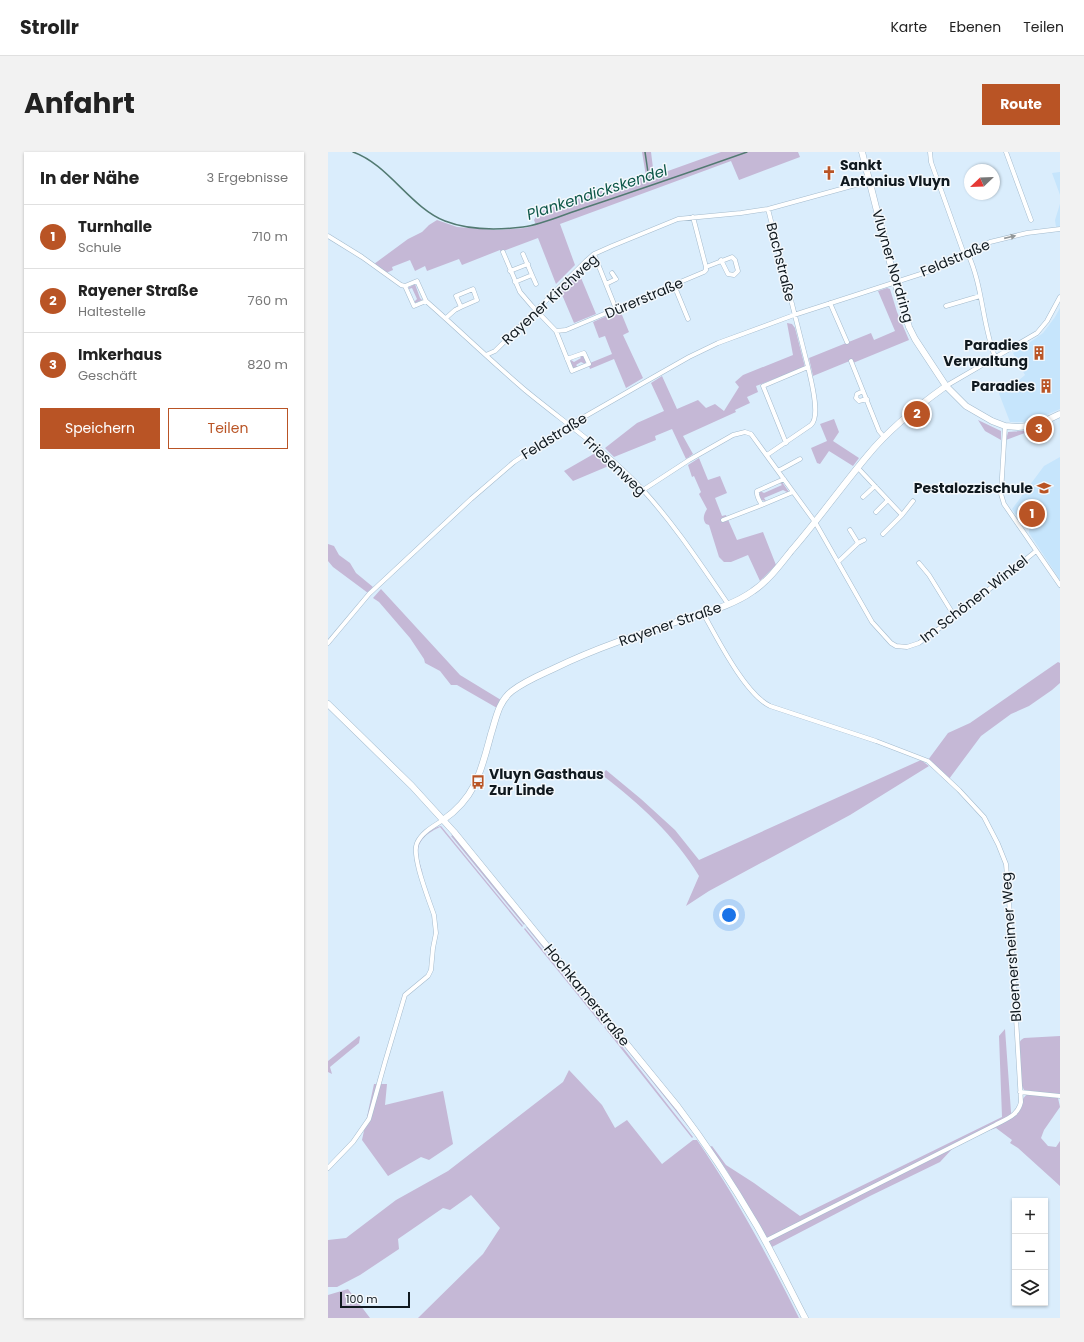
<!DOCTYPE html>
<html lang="de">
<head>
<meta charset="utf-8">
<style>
	:root { --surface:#fff; --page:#f2f2f2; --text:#222; --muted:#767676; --line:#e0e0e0; --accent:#b95425 }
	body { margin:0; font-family:Poppins,sans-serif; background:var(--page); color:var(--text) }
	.controls { position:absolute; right:12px; bottom:12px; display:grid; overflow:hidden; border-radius:0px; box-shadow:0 1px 3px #0004 }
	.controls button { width:36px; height:36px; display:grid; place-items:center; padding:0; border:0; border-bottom:1px solid var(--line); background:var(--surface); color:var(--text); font:20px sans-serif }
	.compass { position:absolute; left:636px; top:12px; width:36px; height:36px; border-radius:50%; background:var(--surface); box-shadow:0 1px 3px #0004; rotate:247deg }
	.scale { position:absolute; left:12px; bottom:10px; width:70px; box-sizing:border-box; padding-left:4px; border:2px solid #10191f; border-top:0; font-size:11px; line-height:14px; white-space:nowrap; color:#10191f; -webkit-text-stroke:3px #f3f8fc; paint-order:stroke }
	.you { position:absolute; left:401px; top:763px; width:14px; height:14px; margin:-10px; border:3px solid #fff; border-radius:50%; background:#1a73e8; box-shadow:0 0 0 6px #1a73e833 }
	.badge { display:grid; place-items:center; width:26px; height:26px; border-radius:50%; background:var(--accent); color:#fff; font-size:13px; font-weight:700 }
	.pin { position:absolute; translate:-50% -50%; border:2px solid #fff; box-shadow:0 1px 4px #0006 }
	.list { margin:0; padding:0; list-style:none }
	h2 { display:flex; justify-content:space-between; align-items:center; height:52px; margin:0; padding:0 16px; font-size:17px }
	h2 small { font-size:13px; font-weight:400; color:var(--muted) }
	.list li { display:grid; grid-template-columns:26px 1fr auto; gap:12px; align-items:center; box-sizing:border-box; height:64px; padding:0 16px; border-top:1px solid var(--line) }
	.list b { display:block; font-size:15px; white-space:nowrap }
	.list p { margin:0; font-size:13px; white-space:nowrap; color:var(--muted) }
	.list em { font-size:13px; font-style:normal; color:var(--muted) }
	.actions { display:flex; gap:8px; padding:12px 16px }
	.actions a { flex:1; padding:9px 0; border:1px solid var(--accent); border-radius:0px; text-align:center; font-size:14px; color:var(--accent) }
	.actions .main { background:var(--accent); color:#fff }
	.icon { flex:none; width:22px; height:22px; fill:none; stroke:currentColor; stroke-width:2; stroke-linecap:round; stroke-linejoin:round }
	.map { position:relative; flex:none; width:732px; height:1166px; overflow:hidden; border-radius:0px }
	header { display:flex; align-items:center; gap:24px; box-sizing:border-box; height:56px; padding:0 20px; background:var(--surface); border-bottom:1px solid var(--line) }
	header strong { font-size:19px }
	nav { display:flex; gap:22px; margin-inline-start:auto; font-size:14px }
	.intro { display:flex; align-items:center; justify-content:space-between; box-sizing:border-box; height:96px; padding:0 24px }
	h1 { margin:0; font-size:28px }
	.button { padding:10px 18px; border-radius:0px; background:var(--accent); color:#fff; font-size:14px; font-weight:700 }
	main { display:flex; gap:24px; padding:0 24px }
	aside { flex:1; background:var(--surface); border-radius:0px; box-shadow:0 1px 3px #0004 }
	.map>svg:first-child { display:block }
	.built { fill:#c6e5fc }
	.green { fill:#c5b8d6 }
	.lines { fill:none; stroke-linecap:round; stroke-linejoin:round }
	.stream { stroke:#527a72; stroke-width:1.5 }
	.street-casing { stroke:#a4bbcd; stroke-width:5 }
	.secondary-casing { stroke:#a4bbcd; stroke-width:7 }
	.street { stroke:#fff; stroke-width:4 }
	.secondary { stroke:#fff; stroke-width:6 }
	.oneway { fill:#93989a }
	.labels { text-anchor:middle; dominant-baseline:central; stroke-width:3; stroke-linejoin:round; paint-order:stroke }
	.poi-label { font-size:14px; font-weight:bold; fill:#10191f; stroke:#f3f8fc; text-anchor:end }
	.street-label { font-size:14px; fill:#10191f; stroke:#f3f8fc }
	.water-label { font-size:15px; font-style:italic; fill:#0e5749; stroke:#f3f8fc }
</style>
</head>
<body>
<header>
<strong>Strollr</strong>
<nav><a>Karte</a><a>Ebenen</a><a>Teilen</a></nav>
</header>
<div class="intro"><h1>Anfahrt</h1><a class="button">Route</a></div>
<main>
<aside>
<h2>In der Nähe<small>3 Ergebnisse</small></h2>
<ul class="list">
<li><span class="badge">1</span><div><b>Turnhalle</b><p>Schule</p></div><em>710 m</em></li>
<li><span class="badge">2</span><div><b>Rayener Straße</b><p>Haltestelle</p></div><em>760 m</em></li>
<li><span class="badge">3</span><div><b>Imkerhaus</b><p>Geschäft</p></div><em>820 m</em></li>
</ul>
<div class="actions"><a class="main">Speichern</a><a>Teilen</a></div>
</aside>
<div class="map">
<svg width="732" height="1166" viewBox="0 0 732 1166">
	<rect width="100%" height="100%" fill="#daedfc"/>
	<path class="built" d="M732,20V43L724,21Z
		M732,52V74L728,75L727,68Z
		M732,156V257L707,268L696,270H682L670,239L691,228L697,223L685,201L694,196L715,181L727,165Z
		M732,305V428L701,381V376L693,364L687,362L684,357L716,314Z"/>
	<path class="green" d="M314,0H323L326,24L393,0H470L472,5L411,28L403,9L232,72L247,113L228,132L210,86L173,100L172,98L134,113L131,107L99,119L97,114L87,119L82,108L64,115L65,118L58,121L46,112L80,87L94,80L101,73L109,68L129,75L168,78L197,76L208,73L206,68L211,60L318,24Z
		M251,121L268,162L246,171L232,138Z
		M87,132L92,146L94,148L87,151L86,150L89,147L84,136L81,137L80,136Z
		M559,136L562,137L569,160L581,188L525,211L524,208L485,224L481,206L543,181L546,188L567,179L550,139Z
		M292,158L301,180L295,183L315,226L298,236L286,207L262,217L261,214L262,211L284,202L277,184L271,186L265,170Z
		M459,171L464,172L467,176L477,215L428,234L430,240L419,245L422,251L407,258L408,260L355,284L365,302L358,307L344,277L327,284L328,288L286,305L277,296L309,271L336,259L323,231L334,224L349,257L370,248L378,256L387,252L396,259L411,235L407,230L415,223L465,203Z
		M251,204H256L258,210L257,212L253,210L248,213L250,215L245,216L243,215L242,209L243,208L246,210L253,206Z
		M506,267L511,280L505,289L531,306L525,314L501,299L492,312L489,311L483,296L499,289L492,272Z
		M650,268L673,279V288L657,279Z
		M705,278L678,288L680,280Z
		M269,300L283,313L245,329L236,319Z
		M371,306L380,328L392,324L399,341L387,346L394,364L398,363L409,388L435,380L448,413L432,429L420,403L403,410H396L391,405L381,373L378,372C374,367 376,362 379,357L372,344L371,342L373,340L366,324L364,325L360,313Z
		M454,330L461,340H459L455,338L436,346L438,349L433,348L431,343L432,339L436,341L454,333L452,331Z
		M0,392L6,394L11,403L22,411L28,421L45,435L40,441L5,415L0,409Z
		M53,437L132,523L173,548L169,556L129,533H123L112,519L97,511L96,507L82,486L51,450L45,446Z
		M730,510L732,511V531L724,538L701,554L683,562L653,584L621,627L600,608L620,581L642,571Z
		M593,608L601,614L522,663L381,739L358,754L371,724C347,684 311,651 274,623L278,618L313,647L347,678L371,708Z
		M113,674L195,774L194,775L112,675C86,687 87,699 95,722C88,706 83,694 99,682C103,678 108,675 113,674Z
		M125,683L197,771L196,773L123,684Z
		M198,775H199L278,869L277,871Z
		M197,776L265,860L276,872L274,873L196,777Z
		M279,873H281L339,945L367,982V983Z
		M278,874L365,985L364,986L276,875Z
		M677,877L683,960L685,965C694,959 691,947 700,942L730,946L732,955L716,978L713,986L720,994L728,995L732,989V1034L690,996L682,991L684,988L668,976L656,980L625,996L612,1010L542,1044L444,1095L399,1019L382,995L384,994L398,1013L426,1031L472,1064L674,965L671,884Z
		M31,884L32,885L31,891L2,915L4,922L0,920V909Z
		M732,884V943L696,938L692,930L690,893L693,888L696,886Z
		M241,918L274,953L287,976L299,968L334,1012L365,988H369C408,1045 440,1104 471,1166H90L155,1102L172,1076L143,1043L122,1058L115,1056L70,1087L71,1097L32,1123L9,1135H0V1088L18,1086L68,1048L120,1019L235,930Z
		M46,932H59L57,953L115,939L125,992L101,1008L93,1005L60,1024L34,988Z
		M20,1137L42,1166H0V1143Z"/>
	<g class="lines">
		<path class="stream" d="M25,0C60,12 83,56 117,69C140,78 170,78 195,75C213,73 237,62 256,56C310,38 365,19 419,0
			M317,0L321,27"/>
		<defs>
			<path id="street" d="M602,0L603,10L636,102
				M678,0L703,68
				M0,84L34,105L73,133L77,134
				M175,100L192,140L204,154L228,179L238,178L376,120L378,118V115L365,65
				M639,100C655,133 654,172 667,205
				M195,102L204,123
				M266,102L288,157
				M378,115L404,105L407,108L410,119L406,123L400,122L393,108
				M182,119L200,112
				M187,130L204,123L208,132
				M278,132L288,127L284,121
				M346,133L360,167
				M98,149L86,154L77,134L89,129L98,149C131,178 163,209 197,238C237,271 280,300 315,338C347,373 373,413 400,452
				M502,151L519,190
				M618,154L652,144
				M118,166L127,158L133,155L128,144L145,137L149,148L133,155
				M228,179L244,219L261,212L256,201L239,207
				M158,203L167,199L258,109L266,102L284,94L350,67L413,61L440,57L542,29
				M523,209L551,279L556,285
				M618,234L709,181L719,169L732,145
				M535,239L529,242L528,246L531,249L539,247
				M677,274L673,342L676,352L732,433
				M458,291L435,234L480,215
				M439,303L483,273C493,264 483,228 480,215L440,57
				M530,316L574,363L555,382
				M450,319L472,307
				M456,327L429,339C428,344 431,348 434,353L465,340
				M315,338L361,308L405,283L417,280L423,282L487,370L544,470L563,491L568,494L579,495L591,491L627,465L708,399
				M535,345L547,334
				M548,360L560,348
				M574,363L585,349
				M395,368L434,353
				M522,378L530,391
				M510,410L530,391L536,388
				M591,411L601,423L627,465
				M375,461C389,486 417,542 442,554L548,589L600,609L631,638L656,665L670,692L678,712L681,748L693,950C690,964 678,967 667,973L437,1089
				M0,491L41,442L143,347L186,310L242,273L317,230L361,205L390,191L466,163L605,118L662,90L699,81L732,77
				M692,940L732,944
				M0,1016L25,990L41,967L57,910L77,843L100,824L103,818L105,796L108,781L106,763C101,748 83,704 89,691C94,680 106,674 115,668"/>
			<path id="secondary" d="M534,0L567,130L581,175L587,187L618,234L638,254L664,269L677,274L690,275L700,274L713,271L732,262
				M0,552L84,634L126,680L350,955C379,993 405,1033 429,1074C446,1104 461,1135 477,1166
				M115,668C148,645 153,619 163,582C168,567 170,550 184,539C197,529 212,523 227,516C268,496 311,482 354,468C378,460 404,454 425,439C440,429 452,413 463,399C490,368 514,334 540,303C562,276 590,254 618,234"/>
		</defs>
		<use href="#street" class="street-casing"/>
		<use href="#secondary" class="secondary-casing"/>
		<use href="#street" class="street"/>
		<use href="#secondary" class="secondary"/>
	</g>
	<defs><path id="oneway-solid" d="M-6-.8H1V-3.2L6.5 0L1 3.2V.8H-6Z"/></defs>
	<use class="oneway" href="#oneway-solid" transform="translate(682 85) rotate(-13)"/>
	<defs>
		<symbol id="church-bare" viewBox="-9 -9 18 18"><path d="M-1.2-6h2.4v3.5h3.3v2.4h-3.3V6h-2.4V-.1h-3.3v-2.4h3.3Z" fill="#b95425" stroke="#f3f8fc" stroke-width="2.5" paint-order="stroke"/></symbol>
		<symbol id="building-bare" viewBox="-9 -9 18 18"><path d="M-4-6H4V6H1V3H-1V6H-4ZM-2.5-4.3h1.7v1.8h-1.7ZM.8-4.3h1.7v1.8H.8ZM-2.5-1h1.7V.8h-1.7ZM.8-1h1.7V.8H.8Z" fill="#b95425" stroke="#f3f8fc" stroke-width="2.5" paint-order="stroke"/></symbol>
		<symbol id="school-bare" viewBox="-9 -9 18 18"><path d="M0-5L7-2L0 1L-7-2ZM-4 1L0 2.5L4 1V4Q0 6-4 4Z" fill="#b95425" stroke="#f3f8fc" stroke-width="2.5" paint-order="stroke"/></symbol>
		<symbol id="bus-bare" viewBox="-9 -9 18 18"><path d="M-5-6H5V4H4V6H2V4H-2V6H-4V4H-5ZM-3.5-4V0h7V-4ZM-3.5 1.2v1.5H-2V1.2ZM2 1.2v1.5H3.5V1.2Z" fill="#b95425" stroke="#f3f8fc" stroke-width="2.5" paint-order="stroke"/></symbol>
	</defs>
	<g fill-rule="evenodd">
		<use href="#church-bare" x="491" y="11" width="20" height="20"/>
		<use href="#building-bare" x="701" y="191" width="20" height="20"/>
		<use href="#building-bare" x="708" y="224" width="20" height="20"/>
		<use href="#school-bare" x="706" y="326" width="20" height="20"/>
		<use href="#bus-bare" x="140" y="620" width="20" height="20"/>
	</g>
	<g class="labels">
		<g class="poi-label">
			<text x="512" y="13" text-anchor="start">Sankt<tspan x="512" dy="16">Antonius Vluyn</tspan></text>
			<text x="700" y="193">Paradies<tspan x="700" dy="16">Verwaltung</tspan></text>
			<text x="707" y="234">Paradies</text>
			<text x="705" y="336">Pestalozzischule</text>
			<text x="161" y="622" text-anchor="start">Vluyn Gasthaus<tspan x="161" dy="16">Zur Linde</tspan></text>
		</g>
		<g class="street-label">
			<text transform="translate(627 106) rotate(-23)">Feldstraße</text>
			<text transform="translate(453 110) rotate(76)">Bachstraße</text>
			<text transform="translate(565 114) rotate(74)">Vluyner Nordring</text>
			<text transform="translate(316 146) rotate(-23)">Dürerstraße</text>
			<text transform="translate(222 147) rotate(-43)">Rayener Kirchweg</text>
			<text transform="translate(226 284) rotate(-32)">Feldstraße</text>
			<text transform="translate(287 314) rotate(43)">Friesenweg</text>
			<text transform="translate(646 447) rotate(-38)">Im Schönen Winkel</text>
			<text transform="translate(342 472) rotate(-19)">Rayener Straße</text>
			<text transform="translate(683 795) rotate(-94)">Bloemersheimer Weg</text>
			<text transform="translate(259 843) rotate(51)">Hochkamerstraße</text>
		</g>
		<g class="water-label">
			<text transform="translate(269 40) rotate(-18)">Plankendickskendel</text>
		</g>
	</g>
</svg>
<div class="controls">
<button>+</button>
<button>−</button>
<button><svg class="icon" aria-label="layers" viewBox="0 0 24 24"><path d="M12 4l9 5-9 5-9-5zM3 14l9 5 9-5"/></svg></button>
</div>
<svg class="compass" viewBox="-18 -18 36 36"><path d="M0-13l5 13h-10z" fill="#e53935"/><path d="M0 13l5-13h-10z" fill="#767676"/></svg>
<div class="scale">100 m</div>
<div class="you"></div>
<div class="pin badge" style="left:704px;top:362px">1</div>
<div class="pin badge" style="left:589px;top:262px">2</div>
<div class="pin badge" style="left:711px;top:277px">3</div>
</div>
</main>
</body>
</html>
